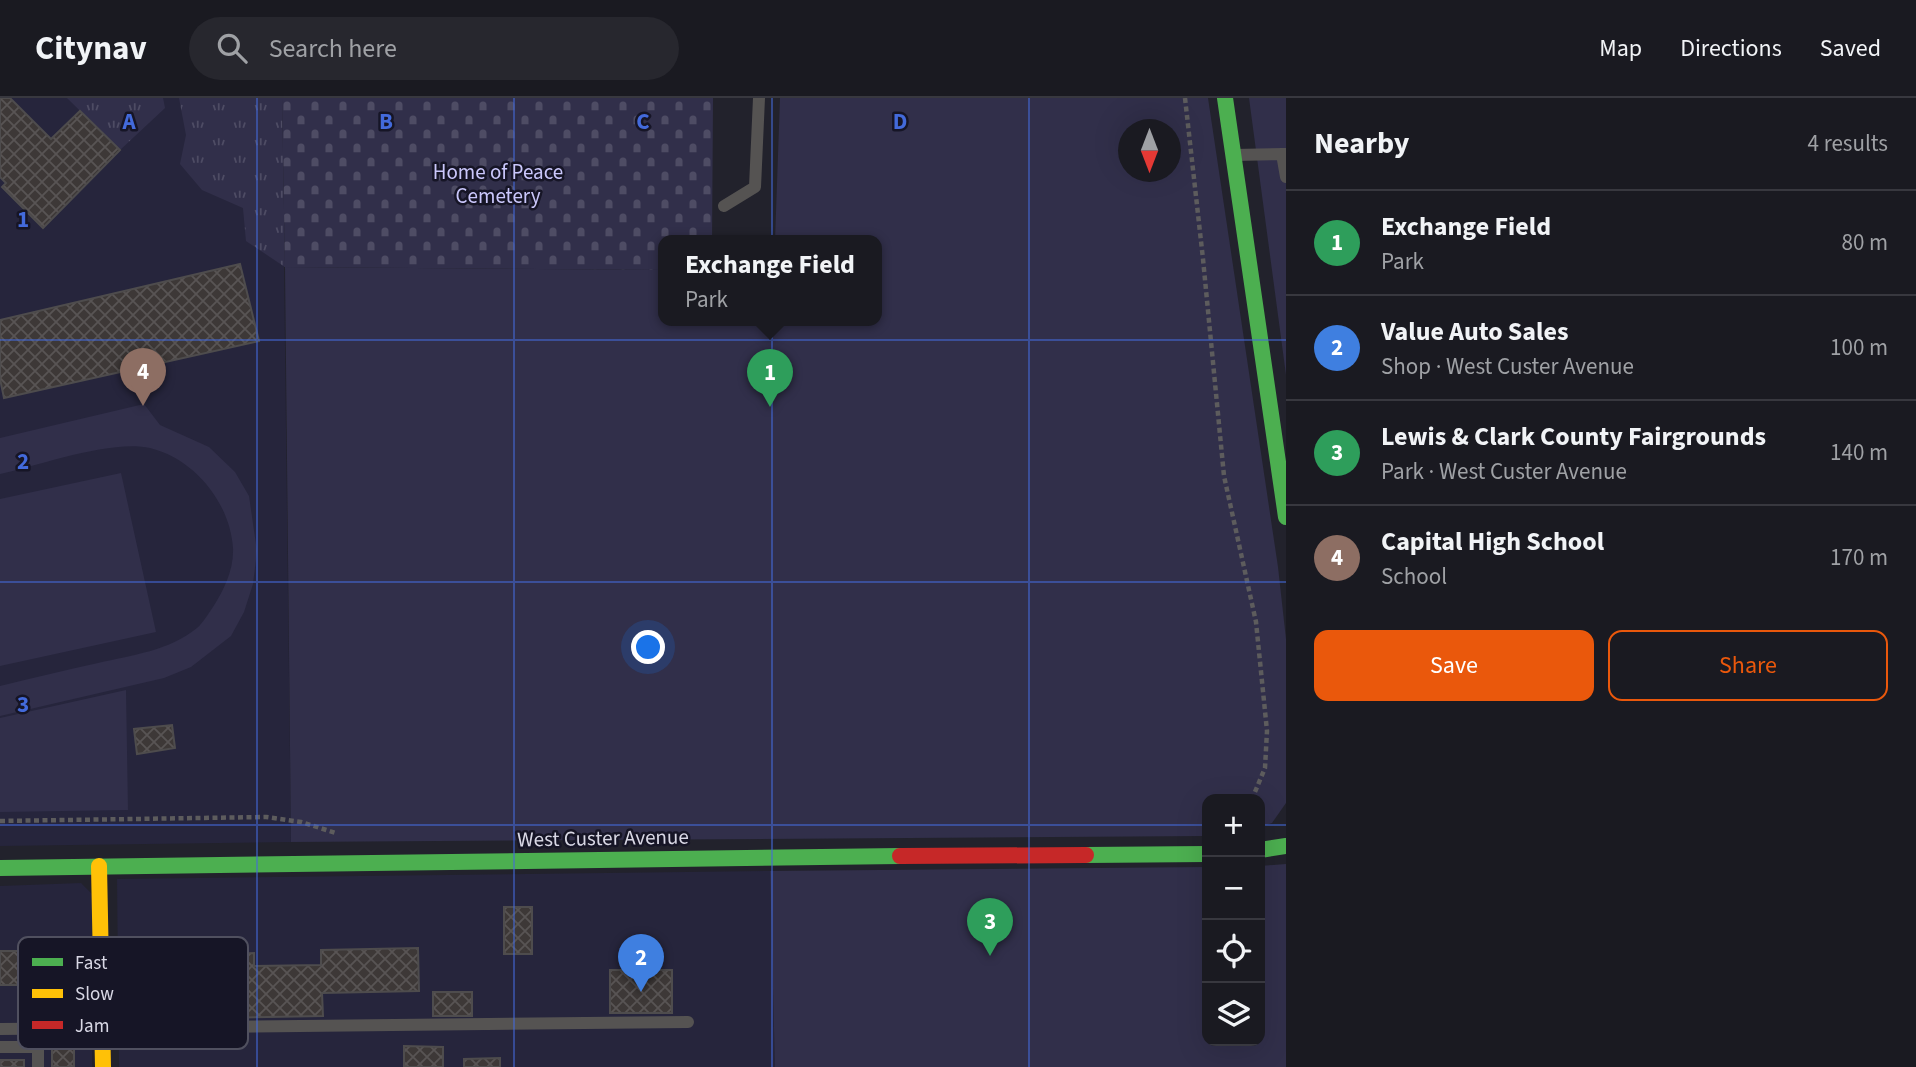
<!DOCTYPE html>
<html lang="en">
<head>
<meta charset="utf-8">
<style>
	:root { --surface:#1a1a21; --page:#27272e; --text:#f1f3f6; --muted:#9fa1a5; --line:#38383f; --accent:#ea580c }
	body { margin:0; font-family:"Source Sans 3",sans-serif; background:var(--page); color:var(--text) }
	.controls { position:absolute; right:21px; bottom:21px; display:grid; overflow:hidden; border-radius:14px; box-shadow:0 7px 28px #0002 }
	.controls button { width:63px; height:63px; display:grid; place-items:center; padding:0; border:0; border-bottom:2px solid var(--line); background:var(--surface); color:var(--text); font:35px sans-serif }
	.compass { position:absolute; left:1118px; top:21px; width:63px; height:63px; border-radius:50%; background:var(--surface); box-shadow:0 7px 28px #0002; rotate:180deg }
	.you { position:absolute; left:649px; top:550px; width:24px; height:24px; margin:-18px; border:5px solid #fff; border-radius:50%; background:#1a73e8; box-shadow:0 0 0 10px #1a73e833 }
	.badge { display:grid; place-items:center; width:46px; height:46px; border-radius:50%; background:var(--accent); color:#fff; font-size:23px; font-weight:700 }
	.pin { position:absolute; translate:-50% -58px; filter:drop-shadow(0 2px 4px #0008) }
	.pin::after { content:''; position:absolute; top:37px; width:24px; height:21px; background:inherit; clip-path:polygon(0 0,100% 0,50% 100%) }
	.popup { position:absolute; left:658px; top:137px; width:224px; height:91px; box-sizing:border-box; display:grid; place-content:center; border-radius:14px; background:var(--surface); filter:drop-shadow(0 2px 5px #0005); font-size:23px; white-space:nowrap; color:var(--muted) }
	.popup b { font-size:26px; color:var(--text) }
	.popup::after { content:''; position:absolute; left:50%; top:100%; margin-left:-14px; border:14px solid transparent; border-top-color:var(--surface) }
	.list { margin:0; padding:0; list-style:none }
	h2 { display:flex; justify-content:space-between; align-items:center; height:91px; margin:0; padding:0 28px; font-size:30px }
	h2 small { font-size:23px; font-weight:400; color:var(--muted) }
	.list li { display:grid; grid-template-columns:46px 1fr auto; gap:21px; align-items:center; box-sizing:border-box; height:105px; padding:0 28px; border-top:2px solid var(--line) }
	.list b { display:block; font-size:26px; white-space:nowrap }
	.list p { margin:0; font-size:23px; white-space:nowrap; color:var(--muted) }
	.list em { font-size:23px; font-style:normal; color:var(--muted) }
	.actions { display:flex; gap:14px; padding:21px 28px }
	.actions a { flex:1; padding:16px 0; border:2px solid var(--accent); border-radius:14px; text-align:center; font-size:24px; color:var(--accent) }
	.actions .main { background:var(--accent); color:#fff }
	.icon { flex:none; width:38px; height:38px; fill:none; stroke:currentColor; stroke-width:2; stroke-linecap:round; stroke-linejoin:round }
	.map { position:relative; flex:none; width:1286px; height:969px; overflow:hidden }
	header { display:flex; align-items:center; gap:42px; box-sizing:border-box; height:98px; padding:0 35px; background:var(--surface); border-bottom:2px solid var(--line) }
	header strong { font-size:33px }
	nav { display:flex; gap:38px; margin-inline-start:auto; font-size:24px }
	.search { width:490px; height:63px; background:var(--page); display:flex; align-items:center; gap:18px; box-sizing:border-box; padding:0 24px; border-radius:38px; color:var(--muted); font-size:26px }
	main { display:flex }
	aside { flex:1; background:var(--surface) }
	.map>svg:first-child { display:block }
	.built { fill:#26253c }
	.grass { fill:url(#grass-tufts) }
	.cemetery { fill:url(#cemetery-stones) }
	.park { fill:#312f4a; fill-rule:evenodd }
	.building { fill:url(#building-cross-hatch); stroke:#4e4c4d; stroke-width:2 }
	.lines { fill:none; stroke-linecap:round; stroke-linejoin:round }
	.path { stroke:#5d5c5d; stroke-width:4.5; stroke-dasharray:5 3.5; stroke-linecap:butt }
	.lane { stroke:#555352; stroke-width:12 }
	.fast { stroke:#4caf50; stroke-width:16 }
	.slow { stroke:#ffc107; stroke-width:16 }
	.jam { stroke:#c62828; stroke-width:16 }
	.grid { fill:none; stroke:#436adb; stroke-width:2; stroke-opacity:0.55 }
	.labels { text-anchor:middle; dominant-baseline:central; stroke-width:5; stroke-linejoin:round; paint-order:stroke }
	.park-label { font-size:21px; fill:#cac7fb; stroke:#161526 }
	.street-label { font-size:21px; fill:#d9d8e5; stroke:#161526 }
	.key { fill:#161526; stroke:#50505f; stroke-width:2 }
	.key-label { font-size:19px; fill:#d9d8e5 }
	.grid-label { font-size:23px; text-anchor:middle; font-weight:bold; fill:#436adb; stroke:#161526; stroke-width:5; stroke-linejoin:round; paint-order:stroke }
</style>
</head>
<body>
<header>
<strong>Citynav</strong>
<div class="search"><svg class="icon" aria-label="search" viewBox="0 0 24 24"><circle cx="10" cy="10" r="6"/><path d="M15 15l6 6"/></svg>Search here</div>
<nav><a>Map</a><a>Directions</a><a>Saved</a></nav>
</header>
<main>
<div class="map">
<svg width="1286" height="969" viewBox="0 0 1286 969">
	<defs>
		<pattern id="grass-tufts" width="24" height="20" patternUnits="userSpaceOnUse" patternTransform="scale(1.75)"><rect width="24" height="20" fill="#312f4a"/><path d="M3 7l-1-3M5 7V3M7 7l1-3M15 17l-1-3M17 17v-4M19 17l1-3" fill="none" stroke="#4e4c64"/></pattern>
		<pattern id="cemetery-stones" width="16" height="16" patternUnits="userSpaceOnUse" patternTransform="scale(1.75)"><rect width="16" height="16" fill="#312f4a"/><path d="M2 7V4a2 2 0 0 1 4 0v3zM10 15v-3a2 2 0 0 1 4 0v3z" fill="#4e4c64"/></pattern>
		<pattern id="building-cross-hatch" width="8" height="8" patternUnits="userSpaceOnUse" patternTransform="scale(1.75)"><rect width="8" height="8" fill="#3d3837"/><path d="M0 0l8 8M0 8l8-8" fill="none" stroke="#585454"/></pattern>
	</defs>
	<rect width="100%" height="100%" fill="#22222c"/>
	<path class="built" d="M0,0H282L291,744L0,748Z
		M770,773L775,969H119L117,781Z
		M81,785L92,796V969H0V788Z"/>
	<path class="grass" d="M67,0H163L165,10L120,52Z
		M179,0H282L285,169L246,143L243,110L202,92L180,66L186,37Z"/>
	<path class="cemetery" d="M282,0H713L712,143H663V172L285,169Z"/>
	<path class="park" d="M780,0H1208L1278,469L1286,541V705L1272,725L1260,729V701H1207V738L291,744L285,169L663,172V223H877V143H775ZM1128,32H1170V74H1128Z
		M1249,0H1286V277Z
		M144,306L160,327L209,349L235,374L249,398L257,453L253,486L244,514L231,538L191,569L164,580L0,618V588C33,580 65,572 98,565C132,557 169,553 197,530C203,525 208,516 213,509C224,492 234,471 233,450C230,405 195,361 150,350C112,341 40,367 0,376V340Z
		M121,375L156,534L0,568V401Z
		M126,592L128,712L0,714V620Z
		M1286,766V969H775L770,773L1207,769V943H1260V768Z"/>
	<path class="building" d="M0,0H10L51,41L80,13L120,52L43,130L2,89L6,85L0,79Z
		M240,166L259,243L4,300L0,281V222Z
		M172,627L175,650L137,656L134,631Z
		M504,809H532V856H504Z
		M418,850L419,893L322,895L323,918L209,920V905H184V867H209V857L254,855V868L321,867V852Z
		M0,853H50L49,887H0Z
		M610,872H672V915H610Z
		M433,894H472V918H433Z
		M176,907L177,924L137,925L136,908Z
		M52,942H74V969H52Z
		M404,948L443,949V969H404Z
		M500,960V969H464V961Z
		M0,962H24V969H0Z"/>
	<g class="lines">
		<path class="path" d="M1185,0L1203,161L1224,378L1256,524L1267,633L1265,670L1252,701
			M0,723L266,719L301,724L336,735"/>
		<path class="lane" d="M1282,56L1286,79
			M1234,57L1286,56
			M724,108L755,89L759,0
			M0,931L688,924
			M0,949H38V969"/>
		<path class="fast" d="M1225,0L1286,419
			M1260,752L1286,748
			M1086,757L1207,756
			M0,770L900,758"/>
		<path class="slow" d="M99,768L103,969"/>
		<path class="jam" d="M900,758L1086,757"/>
	</g>
	<path class="grid" d="M257,0V969M514,0V969M772,0V969M1029,0V969M0,242H1286M0,484H1286M0,727H1207M1260,727H1286"/>
	<g class="labels">
		<g class="park-label">
			<text x="498" y="74">Home of Peace<tspan x="498" dy="24">Cemetery</tspan></text>
		</g>
		<g class="street-label">
			<text transform="translate(603 740) rotate(-1)">West Custer Avenue</text>
		</g>
	</g>
	<rect x="18" y="839" width="230" height="112" rx="10" class="key"/>
	<rect x="32" y="860" width="31" height="8" fill="#4caf50"/>
	<rect x="32" y="891" width="31" height="9" fill="#ffc107"/>
	<rect x="32" y="923" width="31" height="8" fill="#c62828"/>
	<g class="key-label">
		<text x="75" y="871">Fast</text>
		<text x="75" y="902">Slow</text>
		<text x="75" y="934">Jam</text>
	</g>
	<g class="grid-label">
		<text x="129" y="31">A</text>
		<text x="386" y="31">B</text>
		<text x="643" y="31">C</text>
		<text x="900" y="31">D</text>
		<text x="23" y="129">1</text>
		<text x="23" y="371">2</text>
		<text x="23" y="614">3</text>
	</g>
</svg>
<div class="controls">
<button>+</button>
<button>−</button>
<button><svg class="icon" aria-label="locate" viewBox="0 0 24 24"><circle cx="12" cy="12" r="6"/><path d="M12 2v4M12 18v4M2 12h4M18 12h4"/></svg></button>
<button><svg class="icon" aria-label="layers" viewBox="0 0 24 24"><path d="M12 4l9 5-9 5-9-5zM3 14l9 5 9-5"/></svg></button>
</div>
<svg class="compass" viewBox="-18 -18 36 36"><path d="M0-13l5 13h-10z" fill="#e53935"/><path d="M0 13l5-13h-10z" fill="#9fa1a5"/></svg>
<div class="you"></div>
<div class="pin badge" style="left:770px;top:309px;background:#2e9e5b">1</div>
<div class="popup"><b>Exchange Field</b>Park</div>
<div class="pin badge" style="left:641px;top:894px;background:#3f7fe0">2</div>
<div class="pin badge" style="left:990px;top:858px;background:#2e9e5b">3</div>
<div class="pin badge" style="left:143px;top:308px;background:#8d6e63">4</div>
</div>
<aside>
<h2>Nearby<small>4 results</small></h2>
<ul class="list">
<li><span class="badge" style="background:#2e9e5b">1</span><div><b>Exchange Field</b><p>Park</p></div><em>80 m</em></li>
<li><span class="badge" style="background:#3f7fe0">2</span><div><b>Value Auto Sales</b><p>Shop · West Custer Avenue</p></div><em>100 m</em></li>
<li><span class="badge" style="background:#2e9e5b">3</span><div><b>Lewis &amp; Clark County Fairgrounds</b><p>Park · West Custer Avenue</p></div><em>140 m</em></li>
<li><span class="badge" style="background:#8d6e63">4</span><div><b>Capital High School</b><p>School</p></div><em>170 m</em></li>
</ul>
<div class="actions"><a class="main">Save</a><a>Share</a></div>
</aside>
</main>
</body>
</html>
